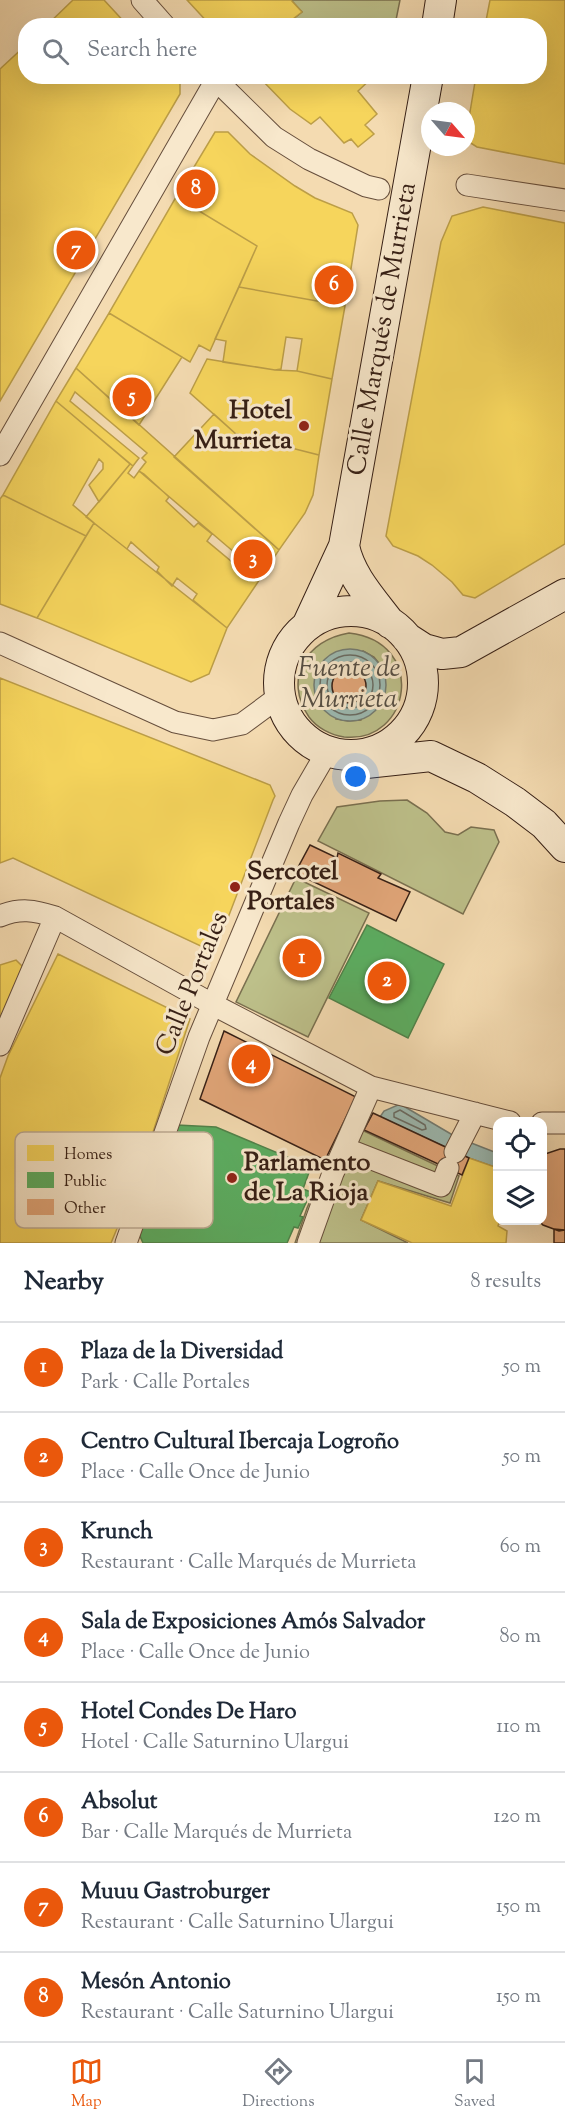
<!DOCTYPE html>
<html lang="en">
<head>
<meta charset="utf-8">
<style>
	:root { --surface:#fff; --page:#f2f2f3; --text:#1f2937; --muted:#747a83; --line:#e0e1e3; --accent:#ea580c }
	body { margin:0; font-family:"Sorts Mill Goudy",serif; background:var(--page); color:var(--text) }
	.controls { position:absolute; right:18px; bottom:18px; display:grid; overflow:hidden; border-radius:12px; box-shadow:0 6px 24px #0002 }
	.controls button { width:54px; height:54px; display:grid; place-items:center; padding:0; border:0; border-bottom:2px solid var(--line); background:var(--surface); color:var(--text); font:30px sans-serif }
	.compass { position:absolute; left:421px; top:102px; width:54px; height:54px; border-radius:50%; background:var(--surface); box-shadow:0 6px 24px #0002; rotate:118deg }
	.you { position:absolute; left:356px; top:777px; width:21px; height:21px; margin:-15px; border:4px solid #fff; border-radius:50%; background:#1a73e8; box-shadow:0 0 0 9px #1a73e833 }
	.badge { display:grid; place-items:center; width:39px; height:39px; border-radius:50%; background:var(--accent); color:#fff; font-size:20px; font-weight:700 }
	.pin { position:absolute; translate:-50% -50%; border:3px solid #fff; box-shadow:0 2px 6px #0006 }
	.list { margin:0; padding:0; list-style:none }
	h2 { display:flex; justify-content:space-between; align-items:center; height:78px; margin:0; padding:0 24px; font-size:26px }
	h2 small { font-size:20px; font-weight:400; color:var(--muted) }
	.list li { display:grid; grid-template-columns:39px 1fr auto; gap:18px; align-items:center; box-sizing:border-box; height:90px; padding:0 24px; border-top:2px solid var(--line) }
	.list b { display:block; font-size:22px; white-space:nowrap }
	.list p { margin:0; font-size:20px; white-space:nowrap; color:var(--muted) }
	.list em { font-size:20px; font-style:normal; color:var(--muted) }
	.icon { flex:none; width:33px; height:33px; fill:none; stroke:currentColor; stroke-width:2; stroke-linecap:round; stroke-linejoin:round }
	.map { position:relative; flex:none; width:565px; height:1243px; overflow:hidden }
	.search { position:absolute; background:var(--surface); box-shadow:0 6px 24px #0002; left:18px; right:18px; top:18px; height:66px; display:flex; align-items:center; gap:15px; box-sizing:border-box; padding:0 21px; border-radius:24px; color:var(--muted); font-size:22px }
	.sheet { height:798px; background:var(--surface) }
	nav { display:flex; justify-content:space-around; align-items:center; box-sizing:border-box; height:84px; border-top:2px solid var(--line); background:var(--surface); font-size:16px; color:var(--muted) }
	nav a { display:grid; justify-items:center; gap:3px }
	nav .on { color:var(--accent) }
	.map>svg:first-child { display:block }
	.green { fill:#bdc08a; stroke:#7a7050; stroke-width:1.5; fill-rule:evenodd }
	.water { fill:#9cbab2; stroke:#737c73; stroke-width:1.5 }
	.homes { fill:#f6d55c; stroke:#bc9e47; stroke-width:1.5 }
	.public { fill:#5aae61; stroke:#4f834a; stroke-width:1.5 }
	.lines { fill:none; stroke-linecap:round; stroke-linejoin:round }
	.shore { stroke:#696c64; stroke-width:1.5 }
	.building { fill:#e3a77a; stroke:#361f15; stroke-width:1.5 }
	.street-casing { stroke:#664e3c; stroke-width:23 }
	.secondary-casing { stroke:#361f15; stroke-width:32 }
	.street { stroke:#f8e8cc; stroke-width:21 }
	.secondary { stroke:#f8e8cc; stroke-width:30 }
	.poi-dot { fill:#8f2418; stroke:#f8e8cc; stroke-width:2 }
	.labels { text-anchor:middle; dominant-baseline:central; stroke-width:6; stroke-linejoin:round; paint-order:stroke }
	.street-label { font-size:26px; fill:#361f15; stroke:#f8e8cc }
	.poi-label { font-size:26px; font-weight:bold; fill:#361f15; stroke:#f8e8cc; text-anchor:start }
	.water-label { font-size:27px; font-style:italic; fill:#554e44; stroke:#f8e8cc }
	.key { fill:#f8e8cc; stroke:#beac95; stroke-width:1.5 }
	.key-label { font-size:16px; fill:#361f15 }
</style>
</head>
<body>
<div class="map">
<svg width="565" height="1243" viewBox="0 0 565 1243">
	<rect width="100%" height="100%" fill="#f4dbb1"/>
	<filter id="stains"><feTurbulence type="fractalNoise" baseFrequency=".00333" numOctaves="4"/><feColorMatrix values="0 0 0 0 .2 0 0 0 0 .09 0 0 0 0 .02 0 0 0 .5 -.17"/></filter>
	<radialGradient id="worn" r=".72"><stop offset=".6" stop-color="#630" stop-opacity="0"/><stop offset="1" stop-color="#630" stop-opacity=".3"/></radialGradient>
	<path class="green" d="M291,0H400L395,25L290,26L288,23L302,12Z
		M349,633C428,642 411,744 344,737C331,735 317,728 309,717C283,679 306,640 349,633ZM363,651L374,657L382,667L361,720L348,721L336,719Z
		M407,800L427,813L445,832L458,835L471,827L494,830L499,842L463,914L318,841L337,807L380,801Z
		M296,878L369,913L308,1037L236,1002Z
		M345,1122L459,1176L450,1203L378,1181L361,1220L408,1243H295L307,1208Z"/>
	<path class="water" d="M314 685a36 36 0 1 1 72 0a36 36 0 1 1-72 0Z
		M400,1104L456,1137L497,1153V1168L469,1158L380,1117L384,1111Z"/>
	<path class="homes" d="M73,0H104L128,26H46Z
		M187,0H291L302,12L288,23L290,26H211Z
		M490,0H565V164L477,147L469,142L467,130L476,76H540V26H485Z
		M26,45V76H175L180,82V94L0,401V69Z
		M258,76H374L358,91L377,114L365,125L374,134L358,147L351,139L344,143L320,117L311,124L290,109Z
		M215,132H228L250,154L295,186L315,198L352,213L358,225L345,306L239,287L257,246L176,197Z
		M176,197L257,246L210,351L199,345L190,362L109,313Z
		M483,207L565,223V544L475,598L463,595L452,582L432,565L418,556L393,546L386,536L441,242L452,216Z
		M239,287L345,306L332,379L297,371L302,339L286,337L281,369L275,370L223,362L226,341L215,339Z
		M109,313L182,357L139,425L76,368Z
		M207,359L275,370L297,371L332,379L319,455L236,434L190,393Z
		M76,368L279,550L262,576L139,471L146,462L142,458L147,453L75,392L70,401L139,458L133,466L56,401Z
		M56,401L130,464L99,502L89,485L103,469V463L99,459L73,505L94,523L86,536L3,495Z
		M214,414L236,434L319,455L313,495L305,513L279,550L174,457Z
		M130,464L133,466L128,473L134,478L139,471L144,474L169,497L166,501L194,527L198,523L212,534L207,541L231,561L235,554L262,576L227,628L193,600L197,594L177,578L172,586L157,571L159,567L131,542L127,549L86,517Z
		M3,495L86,536L37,618L0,604V499Z
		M94,523L227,628L209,674L191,682L37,618Z
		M0,678L270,785L275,796L273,800L218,944L207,949L13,858L0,863Z
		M58,954L190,1019L138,1178L111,1243H0V1078L8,1056Z
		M16,960L28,972L0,1027V965Z
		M469,1158L498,1168V1220H500L498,1226L507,1231L506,1243H412L361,1220L378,1181L451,1206Z"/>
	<path class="public" d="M367,925L444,964L408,1038L329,998Z
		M177,1125L216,1127L311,1167L303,1189L311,1192L300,1216L303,1217L298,1228L294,1227L287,1243H143L139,1234Z"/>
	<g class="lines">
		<path class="shore" d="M320 685a30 30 0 1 1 60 0a30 30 0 1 1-60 0Z
			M327 685a23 23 0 1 1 46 0a23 23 0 1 1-46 0Z
			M336 685a14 14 0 1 1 28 0a14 14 0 1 1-28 0Z
			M400,1110L425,1125L426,1129L422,1130L394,1117V1113Z"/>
	</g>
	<path class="building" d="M332 686a17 17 0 1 1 34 0a17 17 0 1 1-34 0Z
		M310,845L337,858L338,853L381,874L378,878L410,892L396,921L295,873Z
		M224,1031L356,1097L325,1160L200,1099Z
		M373,1113L469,1158L462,1175L364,1130Z
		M560,1149H565V1230L559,1231L543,1225L538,1220H542V1155Z
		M554,1229L565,1230V1243H554Z"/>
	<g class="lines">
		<defs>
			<path id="street" d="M142,0L165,26
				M212,76L274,137L309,159L366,186L379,189
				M467,185L565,200
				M0,455L216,80
				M0,643L175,722L213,730L242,724L280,696
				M0,916C20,908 34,910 55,917L212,1004L371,1087L510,1122
				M0,1045L55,917
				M542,1123H565
				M344,1148L441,1186L448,1168
				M455,1152L475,1113
				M126,1243L199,1037L289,823L302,795L327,752
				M308,1243L333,1173L371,1087"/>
			<path id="secondary" d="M437,26L441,0
				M344,546C350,576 372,599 390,623
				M279 683a72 72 0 1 1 144 0a72 72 0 1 1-144 0Z
				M307,626L344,546L428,76
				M407,638L424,649L442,654L461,652L565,594
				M366,763L431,756L477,778L515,802L544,824L565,847"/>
		</defs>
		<use href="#street" class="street-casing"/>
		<use href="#secondary" class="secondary-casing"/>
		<use href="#street" class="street"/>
		<use href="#secondary" class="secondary"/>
	</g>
	<g class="poi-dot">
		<circle cx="304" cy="426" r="6"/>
		<circle cx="235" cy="887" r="6"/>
		<circle cx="232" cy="1178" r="6"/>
	</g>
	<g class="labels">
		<g class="street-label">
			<text transform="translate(383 329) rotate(-80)">Calle Marqués de Murrieta</text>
			<text transform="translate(193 984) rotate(-68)">Calle Portales</text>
		</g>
		<g class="poi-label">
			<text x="292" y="411" text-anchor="end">Hotel<tspan x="292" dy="30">Murrieta</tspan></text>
			<text x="247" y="872">Sercotel<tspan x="247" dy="30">Portales</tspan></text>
			<text x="244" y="1163">Parlamento<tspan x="244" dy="30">de La Rioja</tspan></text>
		</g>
		<g class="water-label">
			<text x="349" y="669">Fuente de<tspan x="349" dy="31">Murrieta</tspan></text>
		</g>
	</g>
	<rect x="15" y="1132" width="198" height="96" rx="9" class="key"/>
	<rect x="27" y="1145" width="27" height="16" fill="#f6d55c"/>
	<rect x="27" y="1172" width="27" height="16" fill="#5aae61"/>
	<rect x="27" y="1199" width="27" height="16" fill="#e3a77a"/>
	<g class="key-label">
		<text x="64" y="1159">Homes</text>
		<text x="64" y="1186">Public</text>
		<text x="64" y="1213">Other</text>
	</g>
	<rect width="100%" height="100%" filter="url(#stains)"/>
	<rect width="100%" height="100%" fill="url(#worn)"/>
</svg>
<div class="controls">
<button><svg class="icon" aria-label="locate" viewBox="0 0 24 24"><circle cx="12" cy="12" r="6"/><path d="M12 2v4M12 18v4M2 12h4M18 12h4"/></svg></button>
<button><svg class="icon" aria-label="layers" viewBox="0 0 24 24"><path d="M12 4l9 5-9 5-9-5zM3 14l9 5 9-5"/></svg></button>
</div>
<svg class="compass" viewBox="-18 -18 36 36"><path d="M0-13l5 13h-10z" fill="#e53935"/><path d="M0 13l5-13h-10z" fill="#747a83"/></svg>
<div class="you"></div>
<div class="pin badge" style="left:302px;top:958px">1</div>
<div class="pin badge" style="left:387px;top:981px">2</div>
<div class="pin badge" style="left:253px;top:559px">3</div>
<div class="pin badge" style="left:251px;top:1064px">4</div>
<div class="pin badge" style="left:132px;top:397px">5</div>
<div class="pin badge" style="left:334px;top:285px">6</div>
<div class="pin badge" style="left:76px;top:250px">7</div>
<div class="pin badge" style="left:196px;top:189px">8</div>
<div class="search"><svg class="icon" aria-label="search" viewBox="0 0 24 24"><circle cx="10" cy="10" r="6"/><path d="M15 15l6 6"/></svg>Search here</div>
</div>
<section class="sheet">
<h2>Nearby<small>8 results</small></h2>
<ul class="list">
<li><span class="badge">1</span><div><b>Plaza de la Diversidad</b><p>Park · Calle Portales</p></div><em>50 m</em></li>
<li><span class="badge">2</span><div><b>Centro Cultural Ibercaja Logroño</b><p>Place · Calle Once de Junio</p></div><em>50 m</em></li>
<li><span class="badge">3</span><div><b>Krunch</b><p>Restaurant · Calle Marqués de Murrieta</p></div><em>60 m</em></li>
<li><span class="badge">4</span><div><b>Sala de Exposiciones Amós Salvador</b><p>Place · Calle Once de Junio</p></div><em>80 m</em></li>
<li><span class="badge">5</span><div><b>Hotel Condes De Haro</b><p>Hotel · Calle Saturnino Ulargui</p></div><em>110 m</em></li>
<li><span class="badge">6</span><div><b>Absolut</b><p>Bar · Calle Marqués de Murrieta</p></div><em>120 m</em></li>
<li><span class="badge">7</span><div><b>Muuu Gastroburger</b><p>Restaurant · Calle Saturnino Ulargui</p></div><em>150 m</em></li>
<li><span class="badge">8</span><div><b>Mesón Antonio</b><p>Restaurant · Calle Saturnino Ulargui</p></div><em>150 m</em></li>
</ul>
</section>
<nav>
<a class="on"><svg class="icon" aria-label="map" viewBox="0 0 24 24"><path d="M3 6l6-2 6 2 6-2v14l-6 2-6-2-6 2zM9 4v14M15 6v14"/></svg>Map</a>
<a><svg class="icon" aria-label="directions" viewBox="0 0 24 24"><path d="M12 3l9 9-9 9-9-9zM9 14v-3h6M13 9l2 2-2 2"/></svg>Directions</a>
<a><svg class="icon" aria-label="saved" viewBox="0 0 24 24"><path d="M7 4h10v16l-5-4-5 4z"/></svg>Saved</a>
</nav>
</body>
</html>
